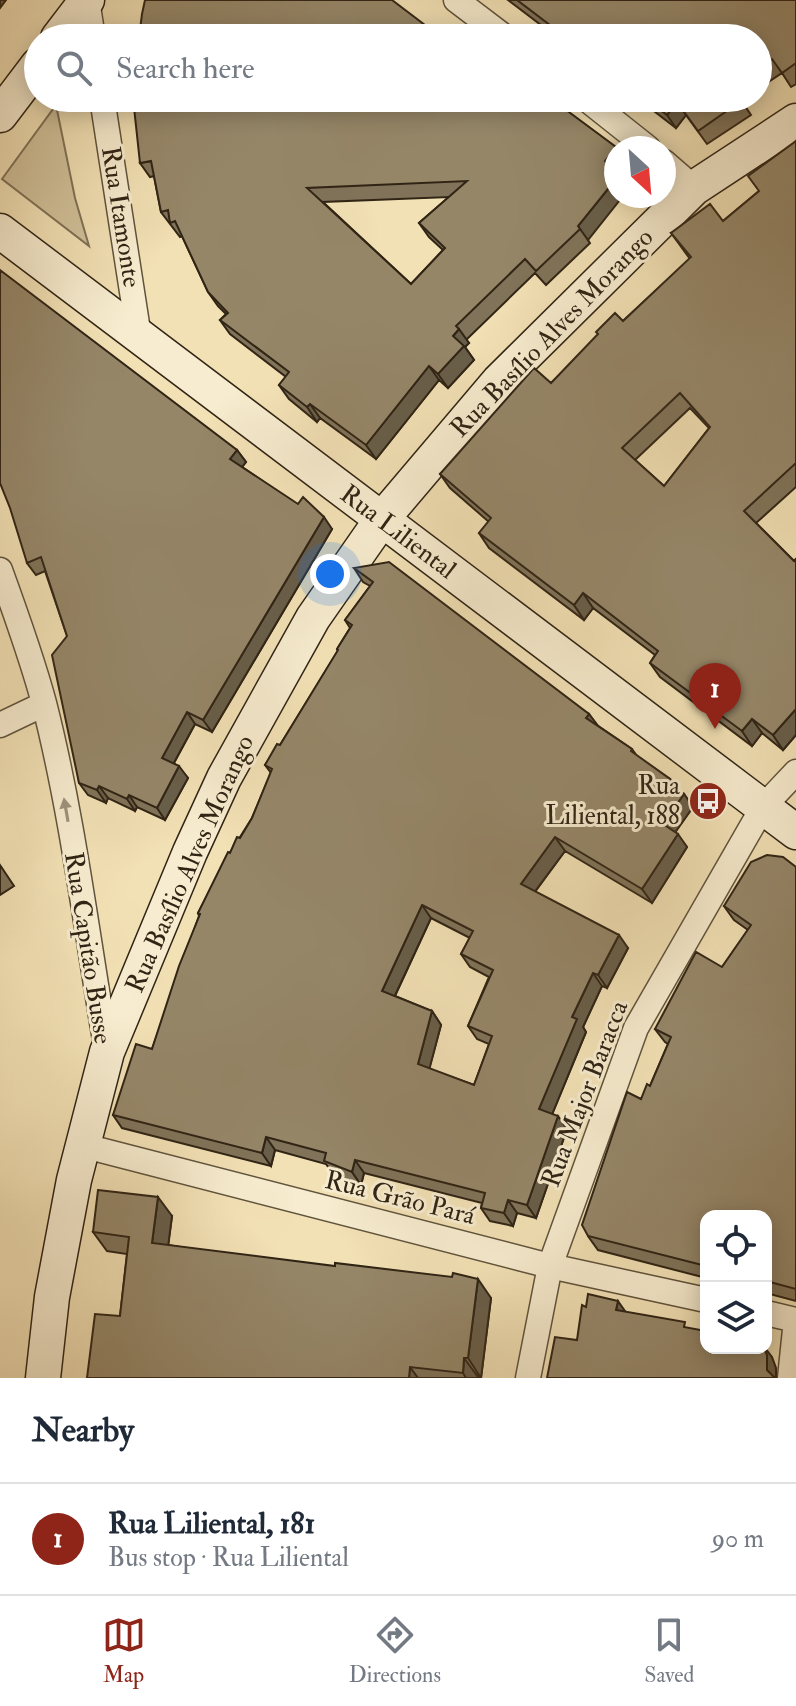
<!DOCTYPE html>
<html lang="en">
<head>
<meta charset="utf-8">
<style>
	:root { --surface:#fff; --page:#f2f2f3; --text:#1f2937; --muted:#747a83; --line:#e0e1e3; --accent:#8f2418 }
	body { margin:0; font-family:"IM FELL Double Pica",serif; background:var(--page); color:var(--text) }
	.controls { position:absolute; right:24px; bottom:24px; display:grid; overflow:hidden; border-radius:16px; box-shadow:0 4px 20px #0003 }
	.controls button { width:72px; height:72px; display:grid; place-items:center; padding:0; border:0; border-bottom:2px solid var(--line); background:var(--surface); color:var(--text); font:40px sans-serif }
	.compass { position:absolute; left:604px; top:136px; width:72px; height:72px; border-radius:50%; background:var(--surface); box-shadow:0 4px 20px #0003; rotate:154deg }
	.you { position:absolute; left:330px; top:574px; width:28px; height:28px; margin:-20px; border:6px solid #fff; border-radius:50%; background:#1a73e8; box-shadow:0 0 0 12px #1a73e833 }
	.badge { display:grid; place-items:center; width:52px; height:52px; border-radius:50%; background:var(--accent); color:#fff; font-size:26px; font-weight:700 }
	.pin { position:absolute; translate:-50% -66px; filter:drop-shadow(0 2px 4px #0008) }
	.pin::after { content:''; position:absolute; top:42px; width:28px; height:24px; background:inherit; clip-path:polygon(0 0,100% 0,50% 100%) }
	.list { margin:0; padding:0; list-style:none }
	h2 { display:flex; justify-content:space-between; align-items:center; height:104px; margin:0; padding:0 32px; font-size:34px }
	h2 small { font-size:26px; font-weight:400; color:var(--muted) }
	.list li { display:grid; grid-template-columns:52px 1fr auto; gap:24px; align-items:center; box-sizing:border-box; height:112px; padding:0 32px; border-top:2px solid var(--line) }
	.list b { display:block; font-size:30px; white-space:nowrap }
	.list p { margin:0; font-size:26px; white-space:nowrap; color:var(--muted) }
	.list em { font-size:26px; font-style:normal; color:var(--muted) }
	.icon { flex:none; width:44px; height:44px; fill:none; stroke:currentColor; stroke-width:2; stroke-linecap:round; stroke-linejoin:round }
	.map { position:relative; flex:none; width:796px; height:1378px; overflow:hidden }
	.search { position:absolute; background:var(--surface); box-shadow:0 4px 20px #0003; left:24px; right:24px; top:24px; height:88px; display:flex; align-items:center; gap:20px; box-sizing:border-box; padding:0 28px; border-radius:44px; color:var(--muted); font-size:30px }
	.sheet { height:216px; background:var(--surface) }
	nav { display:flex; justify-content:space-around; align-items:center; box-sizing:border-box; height:112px; border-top:2px solid var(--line); background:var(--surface); font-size:22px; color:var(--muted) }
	nav a { display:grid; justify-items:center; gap:4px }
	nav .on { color:var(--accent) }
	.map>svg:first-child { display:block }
	.green { fill:#d1c19a; stroke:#807258; stroke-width:2 }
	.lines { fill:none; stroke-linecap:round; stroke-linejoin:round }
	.street-casing { stroke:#60533d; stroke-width:27 }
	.secondary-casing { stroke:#302415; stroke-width:37 }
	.street { stroke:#f7eccf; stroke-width:24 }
	.secondary { stroke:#f7eccf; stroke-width:34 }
	.wall { fill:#807359; stroke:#302415; stroke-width:2; fill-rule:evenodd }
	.shaded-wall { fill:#685e49; stroke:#302415; stroke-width:2 }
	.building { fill:#958668; stroke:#302415; stroke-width:2; fill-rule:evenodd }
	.oneway { fill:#9d927b }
	.labels { text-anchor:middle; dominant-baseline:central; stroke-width:6; stroke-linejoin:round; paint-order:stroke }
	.street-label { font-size:26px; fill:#302415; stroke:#f7eccf }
	.poi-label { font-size:26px; fill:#302415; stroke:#f7eccf; text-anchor:end }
</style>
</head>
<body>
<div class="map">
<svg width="796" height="1378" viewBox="0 0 796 1378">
	<rect width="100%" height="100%" fill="#f2e1b5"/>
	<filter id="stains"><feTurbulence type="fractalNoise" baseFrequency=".0025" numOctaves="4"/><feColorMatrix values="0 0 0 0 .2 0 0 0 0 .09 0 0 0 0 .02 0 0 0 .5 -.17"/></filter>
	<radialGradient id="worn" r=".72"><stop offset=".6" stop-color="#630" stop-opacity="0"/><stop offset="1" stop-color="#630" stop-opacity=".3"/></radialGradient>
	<path class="green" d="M56,105L75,198L89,246L2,179Z"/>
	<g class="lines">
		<defs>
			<path id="street" d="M87,0L93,38
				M456,0L506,38
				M102,98L139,337
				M585,98L648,148
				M664,162L694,188
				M0,570C16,614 32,658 44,703C73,817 87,936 107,1052
				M0,725L44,704
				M81,1145L550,1266L706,1300
				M766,1313L796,1320
				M528,1378L550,1266L636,1028L763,807L796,772
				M790,1378L796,1320"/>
			<path id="secondary" d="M58,38L87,0
				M0,115L38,65
				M0,231L796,832
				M43,1378L52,1297L74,1180L107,1052L190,852L224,778L313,618L382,519L499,381L694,188L796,121"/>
		</defs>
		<use href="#street" class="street-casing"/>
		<use href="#secondary" class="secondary-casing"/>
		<use href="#street" class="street"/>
		<use href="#secondary" class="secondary"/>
	</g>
	<path class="wall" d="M508,0H796V84L791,87L782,73L758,89V38H558Z
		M550,98L588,240L590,243L546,285L535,273L466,340L469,343L465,347L474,360L448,388L439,380L376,459L320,418L317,422L289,399L279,385L286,377L230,334L220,320L226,314L218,306L208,292L182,236L180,237L161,212L154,176L150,177L140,163ZM449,197L419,223L429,237L443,250L411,284L323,202Z
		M637,98H744L741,100L751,115L707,144L686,115L676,128Z
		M796,141V487L756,523L794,561L796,559V735L783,750L762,733L752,746L660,677L650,663L655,655L593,608L584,620L489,548L479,533L489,522L450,488L440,474L551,383L623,321L690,259L671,233L723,221L759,191ZM690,408L709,428L664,486L635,460Z
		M237,450L246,462L242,467L332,529L212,732L195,724L174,763L188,778L165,820L137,807L135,811L108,798L106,803L88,795L79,783L67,636L45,571L36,575L27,563Z
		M354,568L589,714L597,725L632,749L637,756L670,779L676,788L684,794L693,807L675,832L687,847L652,903L565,851L535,892L628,948L607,988L602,986L583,1027L586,1032L552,1114L567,1129L536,1218L517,1213L513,1226L490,1221L481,1208L482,1203L364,1173L361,1185L333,1174L326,1164L275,1150L271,1166L122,1128L113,1115L152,1049L199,916L198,913L230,853L252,818L271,773L265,765L280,745L338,651L337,649L350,628L345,620L370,586L363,582ZM431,918L470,938L461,954L470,967L489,977L468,1026L477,1039L489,1044L474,1085L429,1069L441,1025L432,1011L395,996Z
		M0,865L14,886L0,895Z
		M796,867V1301L766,1293V1216H706V1278L598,1250L588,1236L641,1099L650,1086L668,1044L665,1042L655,1029L722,967L748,930L734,920L724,906Z
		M172,1216L168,1245L491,1298L481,1378H87L120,1316L127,1254L107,1251L93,1232Z"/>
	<path class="shaded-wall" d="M0,0H6L0,8Z
		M677,102L686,115L676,128L667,115Z
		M616,147L617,148L616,174L605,161Z
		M616,179V196H623L588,240L578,226Z
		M459,329L469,343L465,347L474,360L448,388L438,374L453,336Z
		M429,366L439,380L376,459L366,445Z
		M310,404L320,418L317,422L307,407Z
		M237,450L246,462L238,472L230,459Z
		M324,517L332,529L212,732L203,720Z
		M583,593L593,608L584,620L574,605Z
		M796,709V735L783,750L773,735Z
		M187,712L195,724L170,770L162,758Z
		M589,714L599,727L586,718Z
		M752,719L762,733L752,746L742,731Z
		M179,766L188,778L165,820L157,808Z
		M99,786L108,798L106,803L97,790Z
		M684,794L693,807L672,837L663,824Z
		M129,795L137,807L135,811L127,799Z
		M678,834L687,847L652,903L642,889Z
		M555,837L565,851L530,898L521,884Z
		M422,905L431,918L391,1004L382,991Z
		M619,935L628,948L607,988L598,975Z
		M593,973L602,986L583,1027L586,1032L549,1122L539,1109L572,1017Z
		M432,1011L441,1025L427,1078L418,1064Z
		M558,1116L567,1129L536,1218L527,1205Z
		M266,1137L275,1150L271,1166L262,1153Z
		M355,1160L364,1173L361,1185L352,1172Z
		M158,1197L172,1216L166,1263L152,1243Z
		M508,1200L517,1213L513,1226L504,1213Z
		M478,1279L491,1298L481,1378L468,1358Z
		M618,1301L627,1314L616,1310Z
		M764,1348H765L772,1357L776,1368V1378H772L767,1370Z
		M464,1358L478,1377V1378H466L463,1373Z
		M410,1367L418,1378H409Z"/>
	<path class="building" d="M145,0H392L442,38H139L142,14Z
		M517,0H796V63L782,73L772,59L758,68V38H567Z
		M133,98H550L616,147L605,161L616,170V179L578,226L580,229L536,271L525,259L456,326L459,329L453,336L464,346L438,374L429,366L366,445L310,404L307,407L279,385L289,372L220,320L228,313L208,292L175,221L170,223L168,210L161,212L151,161L140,163ZM467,181L419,223L445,248L411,284L307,188Z
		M645,98H739L741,101L698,131L677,102L667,115Z
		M796,141V463L744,511L794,561L796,559V709L773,735L752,719L742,731L650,663L658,651L583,593L574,605L479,533L491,518L440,474L534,368L551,383L598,334L596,332L615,313L623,321L691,257L671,233L710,204L723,221L759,191L748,176ZM680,393L710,427L664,486L622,448Z
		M0,270L237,450L230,459L298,504L303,497L324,517L203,720L187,712L162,758L179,766L157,808L129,795L127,799L99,786L97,790L79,783L52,655L67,636L41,557L27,563L10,508L0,483Z
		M389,562L589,714L586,718L632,749L631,751L670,779L667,782L684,794L663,824L678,834L642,889L555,837L521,884L619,935L598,975L593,973L572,1017L577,1019L539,1109L558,1116L527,1205L508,1200L504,1213L481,1208L485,1193L355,1160L352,1172L324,1161L326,1153L266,1137L262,1153L113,1115L136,1044L152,1049L179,966L200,914L198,913L228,852L230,853L237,837L240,838L252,818L272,769L265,765L277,744L280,745L338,650L337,649L352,625L345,620L373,582L354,568ZM422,905L473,931L461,954L493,970L468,1026L492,1036L474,1085L418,1064L432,1011L382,991Z
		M767,855L783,857L796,867V1289L766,1281V1216H706V1266L588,1236L582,1225L627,1092L641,1099L647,1084L650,1086L671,1037L655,1029L696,952L722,967L751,925L724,906L751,862Z
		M98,1190L158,1197L152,1243L335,1266V1263L452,1277L453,1273L478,1279L468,1358H464L463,1373L410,1367L409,1378H87L95,1314L120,1316L129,1237L93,1232Z
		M588,1294L618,1301L616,1310L685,1322L684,1327L706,1331V1348H764L767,1355V1370L775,1378H547L555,1337L577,1340L582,1305L586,1307Z"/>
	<defs><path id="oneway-solid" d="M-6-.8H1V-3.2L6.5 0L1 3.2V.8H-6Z" transform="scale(2)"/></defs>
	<use class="oneway" href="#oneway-solid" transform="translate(66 810) rotate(-100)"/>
	<defs>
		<symbol id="bus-disc" viewBox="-11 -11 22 22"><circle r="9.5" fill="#8f2418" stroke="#f7eccf"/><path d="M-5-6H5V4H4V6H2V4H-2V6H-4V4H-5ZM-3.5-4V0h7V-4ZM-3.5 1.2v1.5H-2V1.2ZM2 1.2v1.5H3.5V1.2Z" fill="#fff"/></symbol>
	</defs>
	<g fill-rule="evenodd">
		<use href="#bus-disc" x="686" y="779" width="44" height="44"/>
	</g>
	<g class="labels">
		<g class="street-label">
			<text transform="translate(121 217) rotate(81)">Rua Itamonte</text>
			<text transform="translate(552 333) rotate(-46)">Rua Basílio Alves Morango</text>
			<text transform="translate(398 532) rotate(37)">Rua Liliental</text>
			<text transform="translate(190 864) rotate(-66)">Rua Basílio Alves Morango</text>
			<text transform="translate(88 948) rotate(81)">Rua Capitão Busse</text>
			<text transform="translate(585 1094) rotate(-69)">Rua Major Baracca</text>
			<text transform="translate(400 1198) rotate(14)">Rua Grão Pará</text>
		</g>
		<g class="poi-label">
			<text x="680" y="786">Rua<tspan x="680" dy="30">Liliental, 188</tspan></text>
		</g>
	</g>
	<rect width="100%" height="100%" filter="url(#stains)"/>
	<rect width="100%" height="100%" fill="url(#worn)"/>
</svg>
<div class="controls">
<button><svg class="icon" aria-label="locate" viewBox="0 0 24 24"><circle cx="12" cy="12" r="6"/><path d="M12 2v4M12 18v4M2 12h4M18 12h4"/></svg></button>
<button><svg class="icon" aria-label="layers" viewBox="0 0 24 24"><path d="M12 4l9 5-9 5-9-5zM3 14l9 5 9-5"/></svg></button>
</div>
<svg class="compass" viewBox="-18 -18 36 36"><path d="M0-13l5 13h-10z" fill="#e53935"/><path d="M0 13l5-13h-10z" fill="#747a83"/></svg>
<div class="you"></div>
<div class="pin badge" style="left:715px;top:729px">1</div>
<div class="search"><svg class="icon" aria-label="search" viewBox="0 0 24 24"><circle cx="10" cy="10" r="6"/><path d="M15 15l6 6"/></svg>Search here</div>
</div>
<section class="sheet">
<h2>Nearby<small></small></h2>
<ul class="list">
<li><span class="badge">1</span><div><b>Rua Liliental, 181</b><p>Bus stop · Rua Liliental</p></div><em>90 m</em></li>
</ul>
</section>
<nav>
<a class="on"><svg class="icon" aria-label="map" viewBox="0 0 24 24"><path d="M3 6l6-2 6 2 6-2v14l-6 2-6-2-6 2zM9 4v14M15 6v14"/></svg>Map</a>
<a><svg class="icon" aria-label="directions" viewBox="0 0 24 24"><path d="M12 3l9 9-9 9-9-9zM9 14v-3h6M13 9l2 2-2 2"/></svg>Directions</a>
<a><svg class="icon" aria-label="saved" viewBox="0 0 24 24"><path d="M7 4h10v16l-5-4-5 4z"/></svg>Saved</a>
</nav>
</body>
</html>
